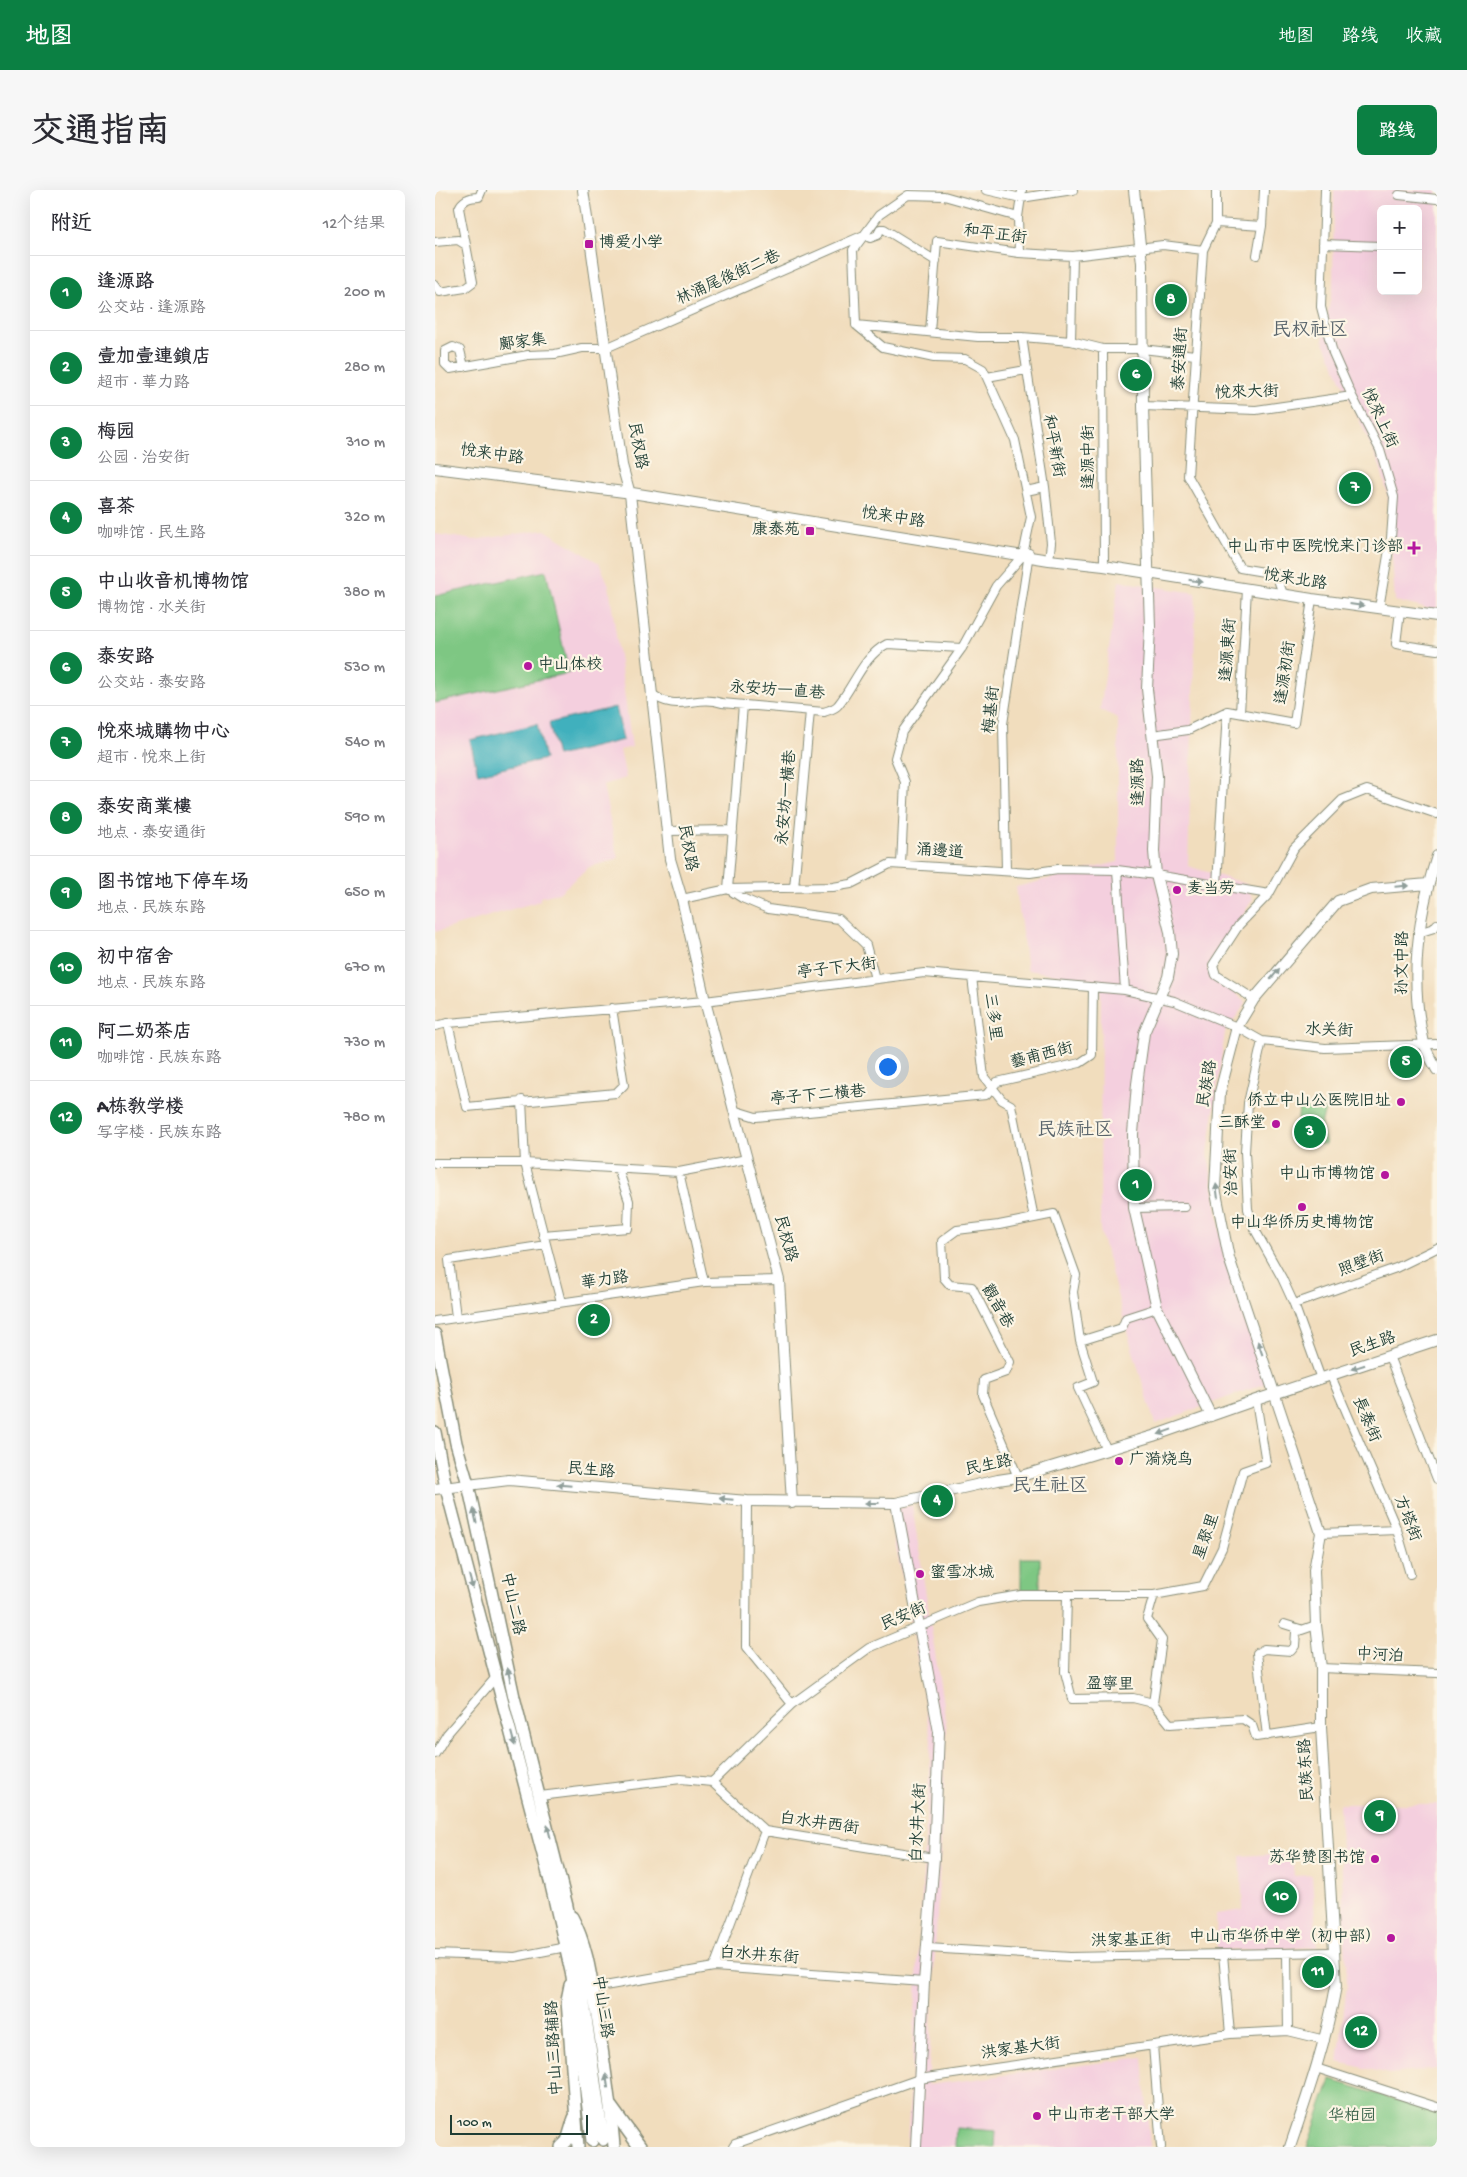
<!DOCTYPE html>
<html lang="zh">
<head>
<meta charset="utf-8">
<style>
	:root { --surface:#fff; --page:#f7f7f7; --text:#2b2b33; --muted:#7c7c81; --line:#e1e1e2; --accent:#0b8043 }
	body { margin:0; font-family:"Gochi Hand","LXGW WenKai TC",sans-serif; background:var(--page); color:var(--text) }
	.controls { position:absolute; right:15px; top:15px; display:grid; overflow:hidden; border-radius:8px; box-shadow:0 5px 20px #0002 }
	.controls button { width:45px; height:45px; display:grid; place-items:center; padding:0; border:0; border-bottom:1px solid var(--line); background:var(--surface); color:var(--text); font:25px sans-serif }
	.scale { position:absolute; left:15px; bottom:12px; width:138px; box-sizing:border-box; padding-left:5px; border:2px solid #1f3d34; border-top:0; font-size:14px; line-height:18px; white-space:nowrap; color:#1f3d34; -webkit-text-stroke:4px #fcf5e5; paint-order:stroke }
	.you { position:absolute; left:452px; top:876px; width:18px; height:18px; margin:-12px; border:4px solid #fff; border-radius:50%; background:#1a73e8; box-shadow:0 0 0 8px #1a73e833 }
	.badge { display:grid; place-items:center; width:32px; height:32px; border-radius:50%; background:var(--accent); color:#fff; font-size:16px; font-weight:700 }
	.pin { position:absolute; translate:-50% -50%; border:2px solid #fff; box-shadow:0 1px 5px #0006 }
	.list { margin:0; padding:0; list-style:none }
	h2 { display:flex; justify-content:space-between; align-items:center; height:65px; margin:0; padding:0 20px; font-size:21px }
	h2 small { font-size:16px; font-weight:400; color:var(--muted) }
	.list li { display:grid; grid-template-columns:32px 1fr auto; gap:15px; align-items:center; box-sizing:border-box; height:75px; padding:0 20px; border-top:1px solid var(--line) }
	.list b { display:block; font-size:19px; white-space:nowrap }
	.list p { margin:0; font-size:16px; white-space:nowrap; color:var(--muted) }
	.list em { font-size:16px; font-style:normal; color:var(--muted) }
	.map { position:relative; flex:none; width:1002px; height:1957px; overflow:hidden; border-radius:8px }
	header { display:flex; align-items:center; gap:30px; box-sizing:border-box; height:70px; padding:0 25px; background:var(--accent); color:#fff }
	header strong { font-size:24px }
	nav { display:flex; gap:28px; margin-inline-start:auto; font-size:18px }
	.intro { display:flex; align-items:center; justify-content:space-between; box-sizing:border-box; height:120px; padding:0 30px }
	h1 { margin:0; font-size:35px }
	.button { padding:12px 22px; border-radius:8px; background:var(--accent); color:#fff; font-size:18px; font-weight:700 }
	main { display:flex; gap:30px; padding:0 30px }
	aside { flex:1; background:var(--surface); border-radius:8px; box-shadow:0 5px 20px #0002 }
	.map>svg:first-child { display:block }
	.built { fill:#f4cfde; fill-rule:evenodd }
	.green { fill:#7ec783; stroke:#4e825c }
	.water { fill:#41b0bd; stroke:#307678 }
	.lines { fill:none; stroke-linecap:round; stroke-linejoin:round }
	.minor-casing { stroke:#888d78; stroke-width:10 }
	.tertiary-casing { stroke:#888d78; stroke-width:12 }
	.secondary-casing { stroke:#888d78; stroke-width:14 }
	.primary-casing { stroke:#888d78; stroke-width:15 }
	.minor { stroke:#fff; stroke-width:8 }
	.tertiary { stroke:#fff; stroke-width:10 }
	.secondary { stroke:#fff; stroke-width:11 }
	.primary { stroke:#fff; stroke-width:12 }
	.oneway { fill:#8f9e9a }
	.poi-dot { fill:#b5179e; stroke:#fcf5e5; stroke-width:2 }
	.labels { text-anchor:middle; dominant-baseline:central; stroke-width:4.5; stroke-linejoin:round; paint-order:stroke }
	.street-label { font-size:16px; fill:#1f3d34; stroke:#fcf5e5 }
	.poi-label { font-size:16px; fill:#1f3d34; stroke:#fcf5e5; text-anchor:end }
	.park-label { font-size:16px; fill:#376048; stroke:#fcf5e5 }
	.quarter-label { font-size:19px; fill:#5a656c; stroke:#fcf5e5 }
</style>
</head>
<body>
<header>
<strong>地图</strong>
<nav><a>地图</a><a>路线</a><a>收藏</a></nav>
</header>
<div class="intro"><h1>交通指南</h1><a class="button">路线</a></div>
<main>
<aside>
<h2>附近<small>12个结果</small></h2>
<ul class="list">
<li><span class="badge">1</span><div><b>逢源路</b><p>公交站 · 逢源路</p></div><em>200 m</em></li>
<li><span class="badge">2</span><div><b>壹加壹連鎖店</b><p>超市 · 華力路</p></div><em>280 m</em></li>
<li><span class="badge">3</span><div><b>梅园</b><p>公园 · 治安街</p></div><em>310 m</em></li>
<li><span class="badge">4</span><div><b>喜茶</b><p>咖啡馆 · 民生路</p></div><em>320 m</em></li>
<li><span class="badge">5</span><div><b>中山收音机博物馆</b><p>博物馆 · 水关街</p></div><em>380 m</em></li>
<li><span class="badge">6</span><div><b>泰安路</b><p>公交站 · 泰安路</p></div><em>530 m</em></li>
<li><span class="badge">7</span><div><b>悅來城購物中心</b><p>超市 · 悅來上街</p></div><em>540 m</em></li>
<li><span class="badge">8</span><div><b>泰安商業樓</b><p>地点 · 泰安通街</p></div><em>590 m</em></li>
<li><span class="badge">9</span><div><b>图书馆地下停车场</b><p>地点 · 民族东路</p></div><em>650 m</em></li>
<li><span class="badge">10</span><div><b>初中宿舍</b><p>地点 · 民族东路</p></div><em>670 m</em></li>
<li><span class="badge">11</span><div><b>阿二奶茶店</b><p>咖啡馆 · 民族东路</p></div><em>730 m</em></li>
<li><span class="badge">12</span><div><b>A栋教学楼</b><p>写字楼 · 民族东路</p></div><em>780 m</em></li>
</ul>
</aside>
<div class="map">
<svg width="1002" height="1957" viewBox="0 0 1002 1957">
	<rect width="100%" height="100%" fill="#fcf5e5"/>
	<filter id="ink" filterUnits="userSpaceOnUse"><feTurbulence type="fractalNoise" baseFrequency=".02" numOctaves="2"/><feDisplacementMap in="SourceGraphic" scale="10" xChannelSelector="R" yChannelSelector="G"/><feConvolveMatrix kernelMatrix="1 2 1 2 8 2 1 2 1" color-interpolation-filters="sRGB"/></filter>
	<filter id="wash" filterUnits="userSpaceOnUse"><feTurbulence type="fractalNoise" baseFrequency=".0096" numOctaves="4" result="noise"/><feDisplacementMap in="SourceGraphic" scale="20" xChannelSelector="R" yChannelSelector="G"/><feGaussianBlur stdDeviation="1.12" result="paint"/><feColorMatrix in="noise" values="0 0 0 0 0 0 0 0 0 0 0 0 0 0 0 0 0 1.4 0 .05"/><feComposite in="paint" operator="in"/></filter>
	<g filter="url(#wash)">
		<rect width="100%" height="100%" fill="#f1ddbd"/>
		<path class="built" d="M899,0H1002V421L960,411L953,305L945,276L888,150L898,94ZM946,19H983V101H946Z
			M110,340L164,373L174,395L197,557L185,560L191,588L168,595L183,669L154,677L124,703L105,707V711L0,742V344L39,350Z
			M684,391L761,403L753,676L811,694L818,709L772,779L811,813L790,842L773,964L789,1066L832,1193L720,1234L693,1145L665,1040L666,791L592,780L581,697L683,672V528L665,520Z
			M477,1315L512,1539L493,1895L708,1867L715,1957H472L496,1551L476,1431L454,1321Z
			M904,1614H1002V1879L955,1884L903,1872L912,1794Z
			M857,1663L859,1686L877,1685L882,1757L782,1761L781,1724L808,1720L805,1666Z"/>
		<path class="green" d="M111,381L134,483L0,513V406Z
			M864,918L890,920L886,934L891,955L860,951Z
			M586,1368H605V1405H586Z
			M896,1890L1002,1922V1957H872Z
			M521,1938L561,1941L560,1957H520Z"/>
		<path class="water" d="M181,517L188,550L122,566L114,533Z
			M102,534L110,569L43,584L35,550Z"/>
	</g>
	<g filter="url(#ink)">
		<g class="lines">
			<defs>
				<path id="minor" d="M551,0L586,8L638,0
					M781,0V33L768,60L753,286L805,378L841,384L848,404
					M890,0L886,117L898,163L917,206L945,260L959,307L956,348L944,418
					M964,5L1002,9
					M781,33L827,36
					M0,52L23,50L31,55
					M888,54L946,56
					M584,63L583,27L587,0
					M822,65L827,36L829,0
					M0,95L5,102L30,98L38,92L24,18C28,9 35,7 44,7L47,0
					M421,135L543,147H587L636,151L668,159H707L760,165
					M495,142L502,51L584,63L638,66L728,55L768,60
					M587,147L610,297L616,353L614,370
					M636,151L638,66
					M668,159L669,376
					M29,177L25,160L18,157L10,161V174L15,179L93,165L120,164L147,158H171L429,45L435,48L443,45L445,39H449L501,71
					M552,187L591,180
					M708,216L821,220L917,206
					M591,301L610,297
					M965,421L961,454L1002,460
					M216,503C241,524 260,504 287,513L389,522C394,520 400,519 403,515C419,496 428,466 452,454L527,458
					M308,515L293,699L307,708L333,719L404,729L431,755L440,789
					M805,523L812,399
					M717,545L753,540L792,521L859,533L877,409
					M232,641L298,640
					M466,674L470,592L460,568L467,542L527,458L561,396L588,365L596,327L580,250L548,179L530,169L499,168L448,157L421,135L418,60L444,25L473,5L509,6L583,27
					M682,680L690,800
					M571,681L568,534L594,363
					M782,695L792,521
					M359,698L375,521
					M247,709L293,699L398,697L416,694L455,674L595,683L623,679L682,680L721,685L834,704
					M983,743L999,738L1002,734
					M537,787L549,887L567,910L576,915L599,1028
					M819,809L781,785L778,775L804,735L834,704L859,658L907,610L932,600L1002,624
					M13,833L32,917L181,903L189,895L177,818
					M0,836L13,833L270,811L489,783L690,800L739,811L802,837L827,851L890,858L1002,854
					M827,851L813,913L810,962L813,1019L819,1038L847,1088L859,1114L886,1189
					M87,910L90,973L126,1112
					M298,920L321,927L551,905L562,892L645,873L657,865L658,797
					M0,973H90L244,982L312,969
					M244,982L269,1092
					M699,1018L750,1017
					M108,1045L193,1038L194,1011L183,979
					M859,1114L961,1078L1002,1058
					M21,1127L14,1070L111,1055
					M0,1131L269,1092L344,1090
					M645,1151L687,1138L691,1128L722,1118
					M954,1166L1002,1289
					M896,1186L962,1340L975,1384
					M583,1287L548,1205L549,1190L571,1182L575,1172L537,1097L515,1095L509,1088L507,1051L522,1040L564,1035L619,1024L641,1085L638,1102L645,1151L658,1192L643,1198L672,1260
					M312,1311L311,1457L357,1514
					M886,1343L962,1340
					M632,1406L630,1482L637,1509L698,1508L718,1513L735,1534L808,1529L817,1535L821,1547L886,1537
					M849,1434L865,1439
					M886,1478L1002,1483
					M718,1513L727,1450L712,1429L719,1405
					M832,1546L822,1463L829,1459L856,1461L860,1456L861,1442L881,1435
					M0,1564L12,1544L61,1487
					M277,1592L357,1514L434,1458L543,1412L586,1405H719L768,1396L787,1358L808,1281L831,1273L821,1210
					M105,1606L246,1589L277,1592L330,1641L499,1668
					M493,1758L635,1767L899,1762
					M852,1763L853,1841
					M0,1764L80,1767L131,1757
					M788,1764L795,1844
					M279,1777L330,1641
					M158,1798L279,1777L489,1792
					M718,1855L726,1957
					M881,1878L1002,1917
					M298,1957L300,1954L484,1889L795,1844L853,1841L890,1850"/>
				<path id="tertiary" d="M148,0L187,275L195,304L235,669L247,709L270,811L344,1090L357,1313
					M699,0L707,73L708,216L715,437L712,499L722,586L719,661L721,685L735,742L737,764L733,787L709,843L702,894L698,944L699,1018L722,1118L776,1226
					M0,278L197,303L614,370L669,376L877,409L1002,426
					M1002,666C983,725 974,791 989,853C991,862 998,872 1002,880
					M0,1299L74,1290L312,1311L461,1313L563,1290L583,1287L718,1246L821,1210L1002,1150
					M461,1313L504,1542L499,1668L489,1792L481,1957
					M855,1957C873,1904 891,1852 901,1796L886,1537V1478L881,1435L879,1380L886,1343L794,1068L780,998L785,902L802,837L819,809L903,711L936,699L993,694"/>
				<path id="secondary" d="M0,1144L21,1253L33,1294L79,1507L132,1716L145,1785L168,1950
					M0,1242L11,1298L115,1691L137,1786L157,1951
					M137,1727C154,1758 157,1796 163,1831C169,1873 176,1915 179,1957
					M135,1795L132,1810L143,1957
					M126,1957L132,1951L139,1928"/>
				<path id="primary" d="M176,1917L205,1957"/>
			</defs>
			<use href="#minor" class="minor-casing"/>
			<use href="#tertiary" class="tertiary-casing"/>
			<use href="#secondary" class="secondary-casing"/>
			<use href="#primary" class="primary-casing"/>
			<use href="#minor" class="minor"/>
			<use href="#tertiary" class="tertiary"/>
			<use href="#secondary" class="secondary"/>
			<use href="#primary" class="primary"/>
		</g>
		<defs><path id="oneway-solid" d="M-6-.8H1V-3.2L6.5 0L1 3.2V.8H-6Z" transform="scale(1.25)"/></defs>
		<g class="oneway">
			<use href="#oneway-solid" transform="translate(761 391) rotate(9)"/>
			<use href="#oneway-solid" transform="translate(922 415) rotate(7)"/>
			<use href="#oneway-solid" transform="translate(967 696) rotate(-5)"/>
			<use href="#oneway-solid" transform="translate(840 784) rotate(-50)"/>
			<use href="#oneway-solid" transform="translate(782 1001) rotate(-97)"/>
			<use href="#oneway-solid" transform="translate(825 1158) rotate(-109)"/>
			<use href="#oneway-solid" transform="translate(923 1177) rotate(162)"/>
			<use href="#oneway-solid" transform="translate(730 1242) rotate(160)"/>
			<use href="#oneway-solid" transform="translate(129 1295) rotate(-175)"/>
			<use href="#oneway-solid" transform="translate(291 1309) rotate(-175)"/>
			<use href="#oneway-solid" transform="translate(437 1313) rotate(-180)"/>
			<use href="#oneway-solid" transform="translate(40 1326) rotate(-102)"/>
			<use href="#oneway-solid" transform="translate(36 1392) rotate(75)"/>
			<use href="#oneway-solid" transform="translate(74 1485) rotate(-102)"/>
			<use href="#oneway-solid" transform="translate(78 1549) rotate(75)"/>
			<use href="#oneway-solid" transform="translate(114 1642) rotate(-104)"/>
			<use href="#oneway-solid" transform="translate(172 1891) rotate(-99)"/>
		</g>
	</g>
	<g class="poi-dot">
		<rect x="149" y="49" width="10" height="10" rx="2.5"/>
		<rect x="370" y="336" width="10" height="10" rx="2.5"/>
		<path d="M976.5 350.5h5v5h5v5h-5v5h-5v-5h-5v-5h5z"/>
		<circle cx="93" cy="476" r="5"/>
		<circle cx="742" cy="700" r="5"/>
		<circle cx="966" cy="912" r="5"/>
		<circle cx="841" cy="934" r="5"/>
		<circle cx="950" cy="985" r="5"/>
		<circle cx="867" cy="1017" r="5"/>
		<circle cx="684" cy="1271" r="5"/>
		<circle cx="485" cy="1384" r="5"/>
		<circle cx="940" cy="1669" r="5"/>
		<circle cx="956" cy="1748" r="5"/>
		<circle cx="602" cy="1926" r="5"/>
	</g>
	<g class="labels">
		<g class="street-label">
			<text transform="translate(560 46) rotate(7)">和平正街</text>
			<text transform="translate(294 89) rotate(-24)">林涌尾後街二巷</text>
			<text transform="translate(88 154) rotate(-7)">鄺家集</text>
			<text transform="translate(747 169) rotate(-87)">泰安通街</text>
			<text transform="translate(812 204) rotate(-2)">悅來大街</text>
			<text transform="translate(943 229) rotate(65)">悅來上街</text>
			<text transform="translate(201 256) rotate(80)">民权路</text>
			<text transform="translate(617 256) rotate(80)">和平新街</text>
			<text transform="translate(57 266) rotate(8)">悦来中路</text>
			<text transform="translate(655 267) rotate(-90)">逢源中街</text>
			<text transform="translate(458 329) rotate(9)">悦来中路</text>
			<text transform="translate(860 391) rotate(9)">悦来北路</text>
			<text transform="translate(795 460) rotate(-86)">逢源東街</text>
			<text transform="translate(852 483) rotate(-82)">逢源初街</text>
			<text transform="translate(342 502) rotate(4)">永安坊一直巷</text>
			<text transform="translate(558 520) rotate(-84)">梅基街</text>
			<text transform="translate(705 592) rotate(-91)">逢源路</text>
			<text transform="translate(353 608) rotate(-85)">永安坊一橫巷</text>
			<text transform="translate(251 658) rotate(80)">民权路</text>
			<text transform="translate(505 663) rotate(4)">涌邊道</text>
			<text transform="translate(969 773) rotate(-89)">孙文中路</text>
			<text transform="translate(402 780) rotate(-7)">亭子下大街</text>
			<text transform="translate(556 827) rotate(83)">三多里</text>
			<text transform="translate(894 842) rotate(2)">水关街</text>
			<text transform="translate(607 867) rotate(-14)">藝甫西街</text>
			<text transform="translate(774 894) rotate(-80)">民族路</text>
			<text transform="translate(383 907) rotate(-5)">亭子下二橫巷</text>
			<text transform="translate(798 982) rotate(-92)">治安街</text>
			<text transform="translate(349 1049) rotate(75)">民权路</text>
			<text transform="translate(927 1075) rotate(-20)">照壁街</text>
			<text transform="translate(170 1092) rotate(-8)">華力路</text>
			<text transform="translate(561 1117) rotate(60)">觀音巷</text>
			<text transform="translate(938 1156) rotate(-19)">民生路</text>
			<text transform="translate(930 1230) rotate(67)">長泰街</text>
			<text transform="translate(554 1277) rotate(-12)">民生路</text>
			<text transform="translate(156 1282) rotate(5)">民生路</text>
			<text transform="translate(971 1329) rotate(69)">方塔街</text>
			<text transform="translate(773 1347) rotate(-70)">星聚里</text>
			<text transform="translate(76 1414) rotate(78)">中山二路</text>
			<text transform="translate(469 1428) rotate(-23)">民安街</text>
			<text transform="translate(945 1467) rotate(3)">中河泊</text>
			<text transform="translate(675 1496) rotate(1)">盈寧里</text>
			<text transform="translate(873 1580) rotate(-93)">民族东路</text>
			<text transform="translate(485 1633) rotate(-87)">白水井大街</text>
			<text transform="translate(384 1635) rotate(8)">白水井西街</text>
			<text transform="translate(696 1752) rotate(-1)">洪家基正街</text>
			<text transform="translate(324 1767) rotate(4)">白水井东街</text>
			<text transform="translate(166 1817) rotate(82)">中山三路</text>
			<text transform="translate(121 1858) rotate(-93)">中山三路辅路</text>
			<text transform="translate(586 1860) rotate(-8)">洪家基大街</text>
		</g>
		<g class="poi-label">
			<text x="164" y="54" text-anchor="start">博爱小学</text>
			<text x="365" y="341">康泰苑</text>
			<text x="968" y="358">中山市中医院悦来门诊部</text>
			<text x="103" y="476" text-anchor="start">中山体校</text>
			<text x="752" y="700" text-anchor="start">麦当劳</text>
			<text x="956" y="912">侨立中山公医院旧址</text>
			<text x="831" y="934">三酥堂</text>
			<text x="940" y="985">中山市博物馆</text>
			<text x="867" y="1034" text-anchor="middle">中山华侨历史博物馆</text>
			<text x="694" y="1271" text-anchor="start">广漪烧鸟</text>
			<text x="495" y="1384" text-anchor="start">蜜雪冰城</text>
			<text x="930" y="1669">苏华赞图书馆</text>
			<text x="946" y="1748">中山市华侨中学（初中部）</text>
			<text x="612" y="1926" text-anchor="start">中山市老干部大学</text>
		</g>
		<g class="park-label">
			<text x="917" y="1927">华柏园</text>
		</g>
		<g class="quarter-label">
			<text x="875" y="141">民权社区</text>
			<text x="640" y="941">民族社区</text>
			<text x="615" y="1297">民生社区</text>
		</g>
	</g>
</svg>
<div class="controls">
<button>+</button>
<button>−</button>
</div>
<div class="scale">100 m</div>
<div class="you"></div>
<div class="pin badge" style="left:701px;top:995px">1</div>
<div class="pin badge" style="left:159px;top:1130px">2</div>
<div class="pin badge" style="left:875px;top:942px">3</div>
<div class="pin badge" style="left:502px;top:1311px">4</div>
<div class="pin badge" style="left:971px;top:872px">5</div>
<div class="pin badge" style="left:701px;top:185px">6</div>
<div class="pin badge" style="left:920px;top:298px">7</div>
<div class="pin badge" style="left:736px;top:110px">8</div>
<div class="pin badge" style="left:945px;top:1626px">9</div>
<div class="pin badge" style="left:846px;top:1707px">10</div>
<div class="pin badge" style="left:883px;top:1782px">11</div>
<div class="pin badge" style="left:926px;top:1842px">12</div>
</div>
</main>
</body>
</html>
